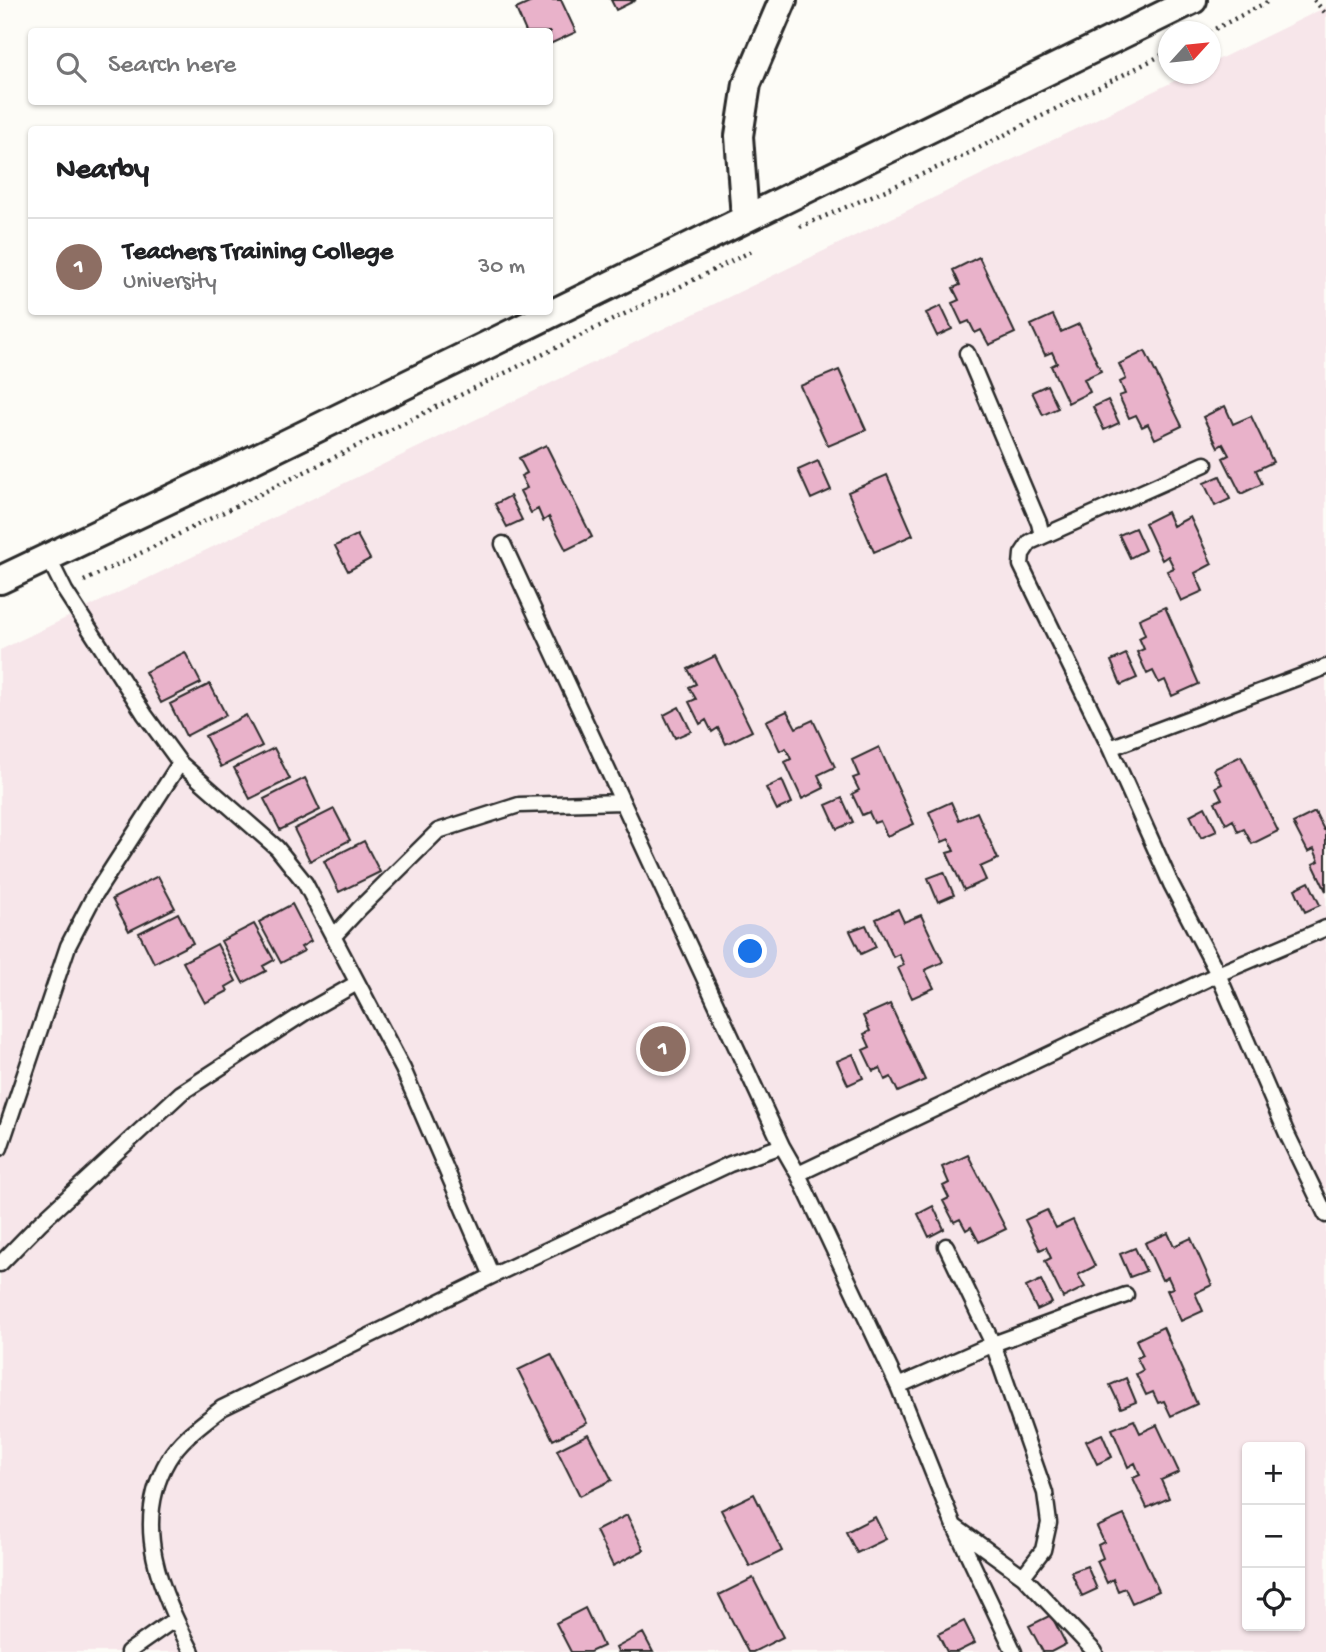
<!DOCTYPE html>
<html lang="en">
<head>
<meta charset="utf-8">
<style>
	:root { --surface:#fff; --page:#f6f6f6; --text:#202124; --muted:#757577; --line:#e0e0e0; --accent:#0b8043 }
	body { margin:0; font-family:"Gochi Hand",sans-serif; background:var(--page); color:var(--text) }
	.controls { position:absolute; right:21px; bottom:21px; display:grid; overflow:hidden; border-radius:7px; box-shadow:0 2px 5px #0004 }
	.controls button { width:63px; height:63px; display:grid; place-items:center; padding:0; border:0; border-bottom:2px solid var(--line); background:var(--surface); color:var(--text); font:35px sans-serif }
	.compass { position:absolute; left:1158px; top:21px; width:63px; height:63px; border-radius:50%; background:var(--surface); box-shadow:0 2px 5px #0004; rotate:63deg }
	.you { position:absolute; left:751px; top:952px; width:24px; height:24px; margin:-18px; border:5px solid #fff; border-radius:50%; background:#1a73e8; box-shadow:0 0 0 10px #1a73e833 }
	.badge { display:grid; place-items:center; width:46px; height:46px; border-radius:50%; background:var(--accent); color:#fff; font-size:23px; font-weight:700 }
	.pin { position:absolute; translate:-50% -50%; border:4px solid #fff; box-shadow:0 2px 7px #0006 }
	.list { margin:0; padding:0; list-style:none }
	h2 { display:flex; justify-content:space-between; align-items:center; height:91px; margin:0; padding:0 28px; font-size:30px }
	h2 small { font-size:23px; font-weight:400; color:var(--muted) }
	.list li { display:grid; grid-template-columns:46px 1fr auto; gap:21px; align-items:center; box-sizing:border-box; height:98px; padding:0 28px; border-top:2px solid var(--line) }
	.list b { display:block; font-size:26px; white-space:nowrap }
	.list p { margin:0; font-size:23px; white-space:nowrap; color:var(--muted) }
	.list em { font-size:23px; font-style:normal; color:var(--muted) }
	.icon { flex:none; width:38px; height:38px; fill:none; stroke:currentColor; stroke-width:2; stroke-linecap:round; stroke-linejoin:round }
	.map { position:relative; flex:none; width:1326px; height:1652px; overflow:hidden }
	.search { position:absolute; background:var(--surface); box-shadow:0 2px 5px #0004; left:28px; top:28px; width:525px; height:77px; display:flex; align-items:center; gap:18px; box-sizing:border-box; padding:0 24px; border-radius:7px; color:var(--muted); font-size:26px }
	.panel { position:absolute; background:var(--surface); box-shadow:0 2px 5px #0004; left:28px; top:126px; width:525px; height:189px; border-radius:7px }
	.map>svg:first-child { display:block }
	.built { fill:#f7e6ea; fill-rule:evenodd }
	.building { fill:#e9b2ca; stroke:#2b2b2b; stroke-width:2 }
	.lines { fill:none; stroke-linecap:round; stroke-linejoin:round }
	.service-casing { stroke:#2b2b2b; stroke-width:19 }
	.minor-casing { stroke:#2b2b2b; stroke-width:32 }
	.path { stroke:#2b2b2b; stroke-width:4.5; stroke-dasharray:2 5; stroke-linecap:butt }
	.service { stroke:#fdfcf7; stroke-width:14 }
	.minor { stroke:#fdfcf7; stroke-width:26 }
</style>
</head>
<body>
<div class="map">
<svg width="1326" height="1652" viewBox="0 0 1326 1652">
	<rect width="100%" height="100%" fill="#fdfcf7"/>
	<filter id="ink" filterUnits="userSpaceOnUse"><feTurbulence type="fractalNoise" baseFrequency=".0143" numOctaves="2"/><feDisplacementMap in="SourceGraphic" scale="14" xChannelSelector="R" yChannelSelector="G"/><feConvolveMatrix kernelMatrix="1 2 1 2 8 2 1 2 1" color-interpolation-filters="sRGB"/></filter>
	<g filter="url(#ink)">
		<path class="built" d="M1326,7V1652H0V650L1189,74H1210L1211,63ZM1247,1447H1300V1626H1247Z"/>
		<path class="building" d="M536,0H561L576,32L550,44V32H526L516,9Z
			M611,0H636L616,10Z
			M979,257L1015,333L989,345L981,330L975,333L969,321L962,324L952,303L959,300L953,288L960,285L953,270Z
			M941,306L952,329L937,336L926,313Z
			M1053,315L1061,332L1079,324L1101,371L1084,379L1090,392L1068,403L1051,366L1057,363L1052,352L1045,355L1031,325Z
			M1145,351L1182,426L1155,439L1148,424L1142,427L1136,415L1129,418L1119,396L1125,394L1120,382L1126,379L1119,364Z
			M839,370L866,430L828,446L800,386Z
			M1047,385L1058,408L1043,415L1032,392Z
			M1108,400L1119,423L1104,430L1093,407Z
			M1225,406L1233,424L1251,416L1273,462L1256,470L1262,484L1241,494L1223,458L1229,455L1223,444L1218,447L1203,417Z
			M546,445L592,537L566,550L549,517L543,521L538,509L531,513L520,491L527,488L521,476L527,473L519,458Z
			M818,461L831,490L811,499L798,470Z
			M887,475L913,535L874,552L848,492Z
			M1220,476L1230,499L1215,506L1204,483Z
			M510,496L522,520L507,527L495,504Z
			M1167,512L1173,526L1190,517L1212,564L1195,573L1203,591L1181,601L1167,571L1174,568L1168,556L1162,560L1145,523Z
			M1135,528L1145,550L1130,558L1119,535Z
			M357,535L370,559L348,571L335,546Z
			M1165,607L1199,684L1172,696L1165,680L1159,683L1153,671L1147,674L1137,652L1144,649L1139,638L1145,635L1139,619Z
			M185,652L201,683L161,703L145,672Z
			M1126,654L1137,678L1121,685L1111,661Z
			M715,656L752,731L726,744L718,728L712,732L706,720L700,724L689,702L696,699L689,687L696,684L688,669Z
			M210,684L226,715L186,736L170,704Z
			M679,707L691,731L675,738L664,715Z
			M787,711L796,728L813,720L835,767L818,775L824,788L802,799L785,762L791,759L786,748L780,751L766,721Z
			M246,715L262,746L221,767L205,736Z
			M879,747L914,824L887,836L880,821L874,823L869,812L862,815L852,794L859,790L853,778L859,776L852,760Z
			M274,748L290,779L250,799L234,768Z
			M1241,756L1278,831L1252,844L1244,829L1238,832L1233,820L1226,824L1215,802L1222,799L1216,787L1222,784L1214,769Z
			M305,778L320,810L280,830L264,799Z
			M782,780L792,803L777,810L766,788Z
			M842,798L853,822L837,829L826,805Z
			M951,802L959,820L977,812L998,859L980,867L986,880L964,890L947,853L954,851L949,839L942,842L929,812Z
			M1205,807L1217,831L1201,838L1190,815Z
			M334,809L350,840L310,861L294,829Z
			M1315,812L1324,830L1326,829V891L1313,864L1319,861L1314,849L1308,852L1293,823Z
			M364,841L380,872L339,892L324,861Z
			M944,872L954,895L938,902L928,878Z
			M158,876L175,908L129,931L112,899Z
			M1309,882L1320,905L1305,912L1295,889Z
			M292,904L311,941L301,947L304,951L281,963L259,922Z
			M898,909L904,922L921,915L943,962L925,970L934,988L912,998L898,968L904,965L899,954L893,957L876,919Z
			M178,913L193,943L154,963L139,933Z
			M254,924L274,960L263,966L266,971L243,983L221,941Z
			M866,925L876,947L861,954L850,931Z
			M217,944L236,981L226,987L228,991L205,1003L183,962Z
			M890,1004L925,1080L898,1092L891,1077L885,1080L880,1068L873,1071L863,1050L870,1047L864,1034L870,1031L863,1016Z
			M853,1054L863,1078L848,1085L837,1061Z
			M968,1155L1006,1229L979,1242L971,1227L966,1230L960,1219L954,1222L943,1201L949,1198L943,1186L949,1183L942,1167Z
			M933,1206L944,1229L929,1237L918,1214Z
			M1047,1210L1056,1228L1073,1220L1095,1266L1078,1275L1085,1287L1063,1298L1045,1261L1051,1258L1046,1247L1040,1250L1025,1220Z
			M1168,1233L1174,1246L1191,1238L1212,1285L1195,1293L1203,1311L1181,1321L1167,1290L1173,1288L1168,1277L1162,1280L1145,1243Z
			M1135,1248L1146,1271L1130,1277L1120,1254Z
			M1041,1280L1052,1303L1037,1310L1026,1287Z
			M1163,1327L1197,1404L1171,1416L1164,1401L1158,1403L1153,1392L1146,1395L1136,1374L1143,1370L1137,1358L1143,1355L1136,1340Z
			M551,1354L587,1423L553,1440L518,1370Z
			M1126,1378L1136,1402L1121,1408L1110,1385Z
			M1134,1420L1140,1433L1157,1425L1179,1472L1161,1480L1169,1498L1147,1508L1133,1478L1140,1475L1135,1463L1128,1467L1112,1429Z
			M588,1434L612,1480L580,1496L557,1450Z
			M1102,1434L1112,1457L1097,1464L1086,1441Z
			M754,1494L782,1551L750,1567L721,1510Z
			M627,1515L644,1550L613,1566L596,1531Z
			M1124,1515L1159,1591L1132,1603L1125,1588L1118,1591L1113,1579L1107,1583L1097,1561L1103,1558L1098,1545L1104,1542L1097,1527Z
			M875,1517L886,1539L857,1553L846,1532Z
			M1087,1566L1097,1589L1082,1596L1071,1572Z
			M753,1578L783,1637L753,1652H748L719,1595Z
			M585,1608L603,1646L590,1652H571L556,1623Z
			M1051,1615L1066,1644L1051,1652H1043L1029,1626Z
			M964,1621L975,1643L957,1652H947L938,1634Z
			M643,1633L653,1652H618L616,1648Z"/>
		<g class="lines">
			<defs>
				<path id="service" d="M967,353L1039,523L1042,536
					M1205,464L1030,542L1022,554L1021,565L1110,748L1171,884L1218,974L1287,1134L1326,1215
					M503,544L782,1146L798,1174L898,1386L954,1526L1023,1576L1095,1652
					M48,557L65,591L145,715L180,763L277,848L305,883L403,1069L492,1276
					M1110,748L1326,667
					M333,937L359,909L438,831L519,805L622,802
					M0,1148L68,946L94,896L180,763
					M798,1174L1218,974L1326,928
					M946,1246L993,1344L1045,1493L1049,1523L1043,1550L1023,1576
					M0,1264L40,1223L181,1093L306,1012L357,983
					M898,1386L993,1344L1126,1295
					M955,1527L1014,1652
					M128,1652L175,1619
					M192,1652C161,1592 131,1524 168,1460C181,1438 203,1423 222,1408L492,1276L730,1164L782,1146"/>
				<path id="minor" d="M745,218L739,136L747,84L783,0
					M0,580L240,466L1193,0"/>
			</defs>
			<use href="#service" class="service-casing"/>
			<use href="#minor" class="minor-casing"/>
			<path class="path" d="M1314,0L1326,14
				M1209,32L1271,0
				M800,227L955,160L1168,52
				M84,581L754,250"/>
			<use href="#service" class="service"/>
			<use href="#minor" class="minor"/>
		</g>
	</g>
</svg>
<div class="controls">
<button>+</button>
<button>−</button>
<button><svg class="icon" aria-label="locate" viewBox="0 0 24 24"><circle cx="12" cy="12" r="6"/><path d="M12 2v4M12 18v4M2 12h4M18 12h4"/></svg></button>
</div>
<svg class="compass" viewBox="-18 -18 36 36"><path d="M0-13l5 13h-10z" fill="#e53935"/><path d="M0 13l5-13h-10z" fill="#757577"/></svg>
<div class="you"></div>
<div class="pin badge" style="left:663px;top:1049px;background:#8d6e63">1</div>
<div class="search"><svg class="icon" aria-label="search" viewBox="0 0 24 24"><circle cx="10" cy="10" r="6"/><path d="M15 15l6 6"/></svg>Search here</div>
<section class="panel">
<h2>Nearby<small></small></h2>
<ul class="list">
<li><span class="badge" style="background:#8d6e63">1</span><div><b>Teachers Training College</b><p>University</p></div><em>30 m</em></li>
</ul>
</section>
</div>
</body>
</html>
